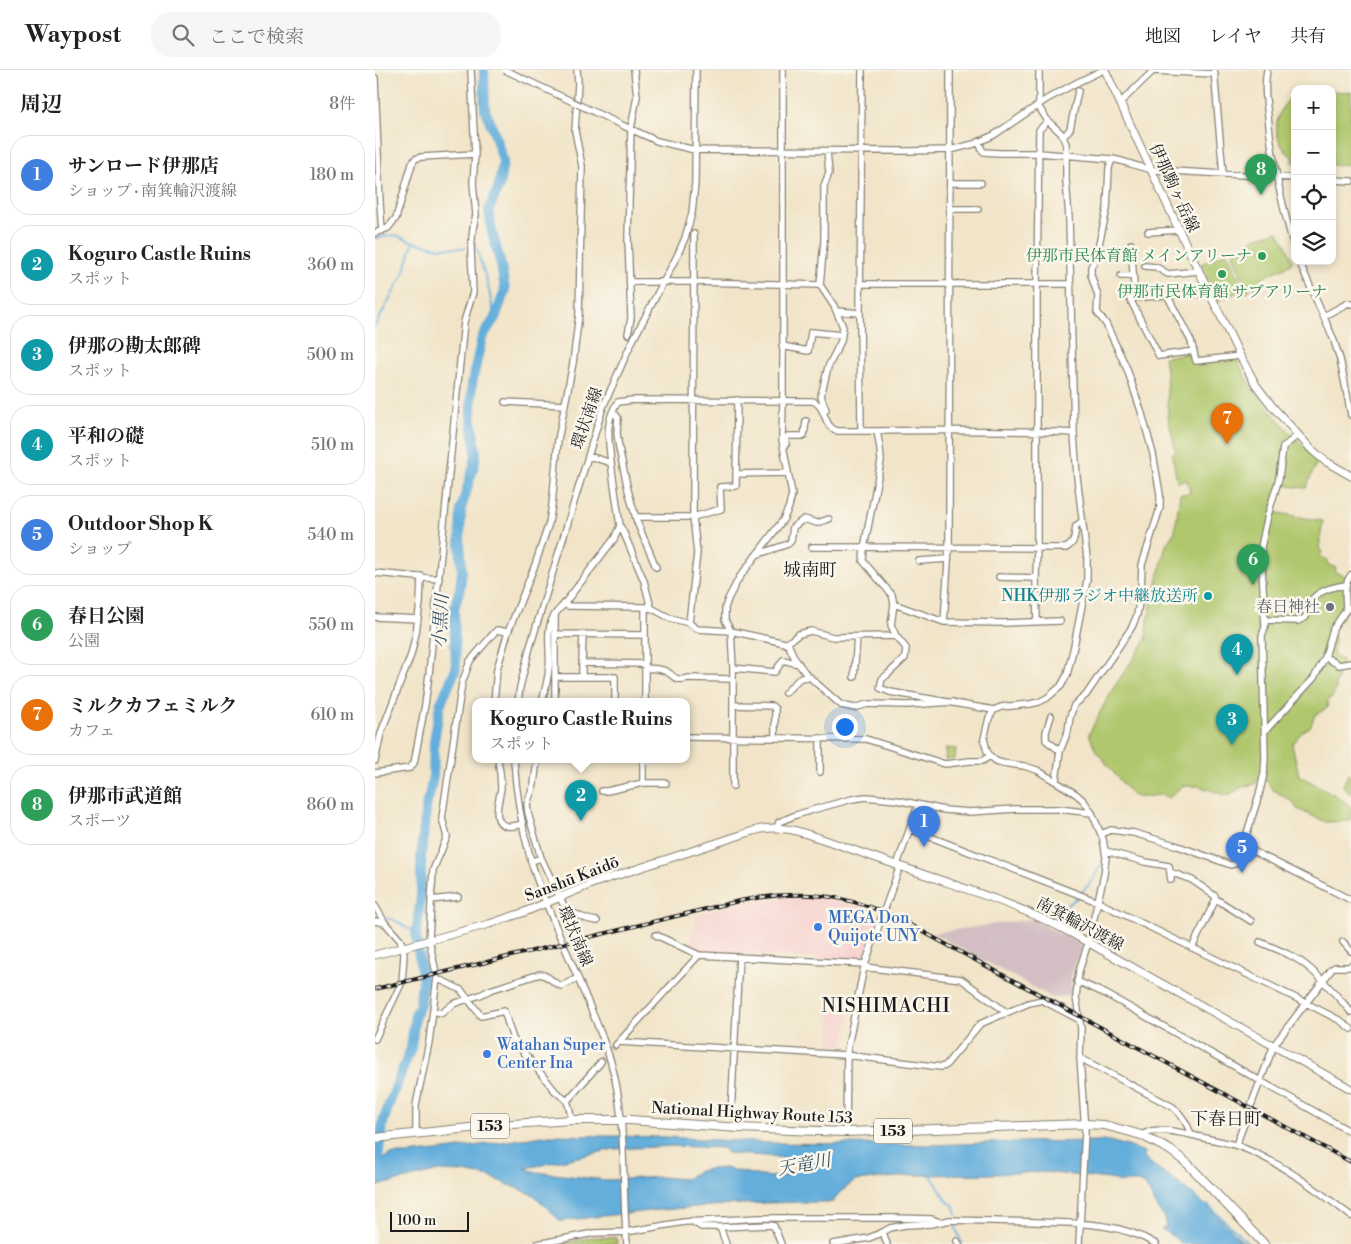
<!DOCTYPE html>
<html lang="ja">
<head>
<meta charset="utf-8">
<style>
	:root { --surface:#fff; --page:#f6f6f6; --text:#222; --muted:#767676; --line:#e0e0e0; --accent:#d93025 }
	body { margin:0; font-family:"Libre Bodoni","Noto Serif JP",serif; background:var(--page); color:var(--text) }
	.controls { position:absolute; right:15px; top:15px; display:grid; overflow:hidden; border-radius:10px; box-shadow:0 2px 8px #0003 }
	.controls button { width:45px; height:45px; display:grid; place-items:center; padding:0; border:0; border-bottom:1px solid var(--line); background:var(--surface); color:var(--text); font:25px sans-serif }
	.scale { position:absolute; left:15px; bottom:12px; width:79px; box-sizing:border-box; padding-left:5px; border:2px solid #1c1c1c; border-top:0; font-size:14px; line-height:18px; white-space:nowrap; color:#1c1c1c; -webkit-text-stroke:4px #fbf7ec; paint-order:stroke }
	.you { position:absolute; left:469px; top:656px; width:18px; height:18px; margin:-12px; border:4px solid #fff; border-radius:50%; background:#1a73e8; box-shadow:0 0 0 8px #1a73e833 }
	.badge { display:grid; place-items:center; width:32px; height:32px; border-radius:50%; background:var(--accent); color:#fff; font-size:16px; font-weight:700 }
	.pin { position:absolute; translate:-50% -41px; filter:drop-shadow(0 1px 2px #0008) }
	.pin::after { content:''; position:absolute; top:26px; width:18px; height:15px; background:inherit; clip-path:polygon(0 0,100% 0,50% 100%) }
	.popup { position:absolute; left:97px; top:628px; width:218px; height:65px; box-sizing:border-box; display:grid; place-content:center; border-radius:10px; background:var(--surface); filter:drop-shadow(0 1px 4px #0005); font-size:16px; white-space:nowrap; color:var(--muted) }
	.popup b { font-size:19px; color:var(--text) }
	.popup::after { content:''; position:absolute; left:50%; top:100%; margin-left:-10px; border:10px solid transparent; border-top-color:var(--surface) }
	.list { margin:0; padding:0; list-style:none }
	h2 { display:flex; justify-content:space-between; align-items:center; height:65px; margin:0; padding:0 20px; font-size:21px }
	h2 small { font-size:16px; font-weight:400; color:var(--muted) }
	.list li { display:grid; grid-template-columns:32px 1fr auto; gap:15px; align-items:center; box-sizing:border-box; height:80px; margin:0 10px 10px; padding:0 10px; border:1px solid var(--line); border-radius:20px }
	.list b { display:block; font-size:19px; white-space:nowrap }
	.list p { margin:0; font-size:16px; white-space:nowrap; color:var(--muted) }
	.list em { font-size:16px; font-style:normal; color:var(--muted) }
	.icon { flex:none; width:28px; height:28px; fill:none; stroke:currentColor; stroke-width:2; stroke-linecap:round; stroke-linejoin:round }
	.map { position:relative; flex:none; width:976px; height:1174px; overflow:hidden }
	header { display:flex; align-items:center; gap:30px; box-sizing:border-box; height:70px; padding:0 25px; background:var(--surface); border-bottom:1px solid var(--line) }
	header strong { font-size:24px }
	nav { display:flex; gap:28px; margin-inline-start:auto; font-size:18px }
	.search { width:350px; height:45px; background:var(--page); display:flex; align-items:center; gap:12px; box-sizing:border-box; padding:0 18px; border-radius:20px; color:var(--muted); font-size:19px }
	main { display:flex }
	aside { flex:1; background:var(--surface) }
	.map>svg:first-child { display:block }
	.built { fill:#f7d0cd }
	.industrial { fill:#d2bec3 }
	.green { fill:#b0c76d; stroke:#667244 }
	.water { fill:#63aedb; stroke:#40657c; fill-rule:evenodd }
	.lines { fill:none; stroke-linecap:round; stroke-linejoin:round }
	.stream { stroke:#63aedb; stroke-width:2 }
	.river { stroke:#63aedb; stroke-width:10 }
	.minor-tunnel { stroke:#c6bca6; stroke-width:5.5; stroke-dasharray:5.5 3; stroke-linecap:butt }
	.minor-casing { stroke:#868072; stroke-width:8 }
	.major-casing { stroke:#868072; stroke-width:9 }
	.highway-casing { stroke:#868072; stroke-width:10 }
	.minor { stroke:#fff; stroke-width:5.5 }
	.major { stroke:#fff; stroke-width:7 }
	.highway { stroke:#fff; stroke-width:8 }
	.rail-casing { stroke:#1c1c1c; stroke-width:4 }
	.rail { stroke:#fbf7ec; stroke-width:2; stroke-dasharray:5.5; stroke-linecap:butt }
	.minor-bridge-casing { stroke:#868072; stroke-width:8; stroke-linecap:butt }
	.minor-bridge { stroke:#fff; stroke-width:5.5 }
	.leisure-dot { fill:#2e9e5b; stroke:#fbf7ec; stroke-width:2 }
	.culture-dot { fill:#0f9aa8; stroke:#fbf7ec; stroke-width:2 }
	.worship-dot { fill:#6b7280; stroke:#fbf7ec; stroke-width:2 }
	.shop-dot { fill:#3f7fe0; stroke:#fbf7ec; stroke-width:2 }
	.labels { text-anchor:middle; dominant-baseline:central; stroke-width:5; stroke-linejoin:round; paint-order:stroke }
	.shield { fill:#fbf7ec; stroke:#5f5e5a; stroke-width:1 }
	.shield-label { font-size:15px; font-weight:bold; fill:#1c1c1c }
	.street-label { font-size:16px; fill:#1c1c1c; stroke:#fbf7ec }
	.leisure-label { font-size:16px; fill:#27864d; stroke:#fbf7ec; text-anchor:end }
	.culture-label { font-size:16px; fill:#0d838f; stroke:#fbf7ec; text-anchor:end }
	.worship-label { font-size:16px; fill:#5b616d; stroke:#fbf7ec; text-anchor:end }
	.shop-label { font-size:16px; fill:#366cbe; stroke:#fbf7ec; text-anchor:start }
	.neighbourhood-label { font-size:18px; fill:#1c1c1c; stroke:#fbf7ec }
	.water-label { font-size:18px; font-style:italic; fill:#385668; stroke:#fbf7ec }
	.quarter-label { font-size:19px; letter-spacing:1px; fill:#1c1c1c; stroke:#fbf7ec }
</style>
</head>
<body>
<header>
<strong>Waypost</strong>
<div class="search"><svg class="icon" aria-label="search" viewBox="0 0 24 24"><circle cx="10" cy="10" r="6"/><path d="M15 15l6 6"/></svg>ここで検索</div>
<nav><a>地図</a><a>レイヤ</a><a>共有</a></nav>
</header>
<main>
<aside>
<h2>周辺<small>8件</small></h2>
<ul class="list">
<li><span class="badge" style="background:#3f7fe0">1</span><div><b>サンロード伊那店</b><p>ショップ · 南箕輪沢渡線</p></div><em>180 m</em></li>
<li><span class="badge" style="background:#0f9aa8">2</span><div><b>Koguro Castle Ruins</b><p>スポット</p></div><em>360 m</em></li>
<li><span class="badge" style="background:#0f9aa8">3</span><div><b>伊那の勘太郎碑</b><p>スポット</p></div><em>500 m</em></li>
<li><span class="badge" style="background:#0f9aa8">4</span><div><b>平和の礎</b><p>スポット</p></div><em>510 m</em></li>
<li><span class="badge" style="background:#3f7fe0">5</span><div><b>Outdoor Shop K</b><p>ショップ</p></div><em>540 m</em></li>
<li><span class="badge" style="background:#2e9e5b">6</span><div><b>春日公園</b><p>公園</p></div><em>550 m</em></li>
<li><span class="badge" style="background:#e8710a">7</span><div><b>ミルクカフェミルク</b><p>カフェ</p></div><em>610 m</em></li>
<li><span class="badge" style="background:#2e9e5b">8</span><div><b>伊那市武道館</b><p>スポーツ</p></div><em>860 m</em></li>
</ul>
</aside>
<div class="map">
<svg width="976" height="1174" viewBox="0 0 976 1174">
	<rect width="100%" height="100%" fill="#fbf7ec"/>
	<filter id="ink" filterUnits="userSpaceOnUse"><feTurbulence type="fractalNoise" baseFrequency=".02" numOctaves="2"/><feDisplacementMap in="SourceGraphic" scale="10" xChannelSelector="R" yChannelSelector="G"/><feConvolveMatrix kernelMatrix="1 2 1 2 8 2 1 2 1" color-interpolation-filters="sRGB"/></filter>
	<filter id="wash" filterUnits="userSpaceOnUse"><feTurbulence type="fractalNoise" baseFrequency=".0096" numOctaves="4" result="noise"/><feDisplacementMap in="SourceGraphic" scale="20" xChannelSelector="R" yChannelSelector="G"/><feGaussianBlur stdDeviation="1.12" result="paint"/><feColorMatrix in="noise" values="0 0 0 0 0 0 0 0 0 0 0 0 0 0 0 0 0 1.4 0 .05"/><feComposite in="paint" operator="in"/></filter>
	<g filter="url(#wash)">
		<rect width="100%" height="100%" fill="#f1e4c8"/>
		<path class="built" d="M424,827L453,830L472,833L504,844L489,888L486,890L323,883L313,878L323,844L369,833L396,829Z
			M456,938L476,940L466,983L454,982Z
			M243,1164L244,1174H173L219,1165Z"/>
		<path class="industrial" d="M656,849L705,874L707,878L696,905V925L678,928L558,863Z"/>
		<path class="green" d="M957,21L976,22V96L957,95Z
			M920,24V93H917V87C894,69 898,41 920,24Z
			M903,161L912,177L917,191L915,195L888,207L886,213L883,214L885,218L881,220L879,216L874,213H871C864,203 861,193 858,182L880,168Z
			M852,182L868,216L872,214L875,220L869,223L867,220L843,231L826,194Z
			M817,283L820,293L861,288C880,328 911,359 943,390L931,418L904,415L897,442L948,451L944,478L947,482L945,486L953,490L952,494L961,498L960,502L971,506L975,510L973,536L965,551L957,554L954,553L951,557L954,566H960C960,574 956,578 959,586L966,589L968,598L961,605L963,609L960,613L961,619L957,628L953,629L952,638L940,645L935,657L928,661L917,674L924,705C941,716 961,723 976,737V749L975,751L951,752L922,739L918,732L897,719L892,711L884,709L880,714L867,717L853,726L823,716H807L794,728C782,720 769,732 757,725L721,681L714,664L735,623L771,570L773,549L791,475L800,461L805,424L815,423L812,410L802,412L797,383L801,382L793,347L791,300L789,287Z
			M571,678L581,679L580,689L570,690Z
			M973,704L976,707V725L968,716Z
			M218,1167L241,1168L242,1174H183Z"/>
		<path class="water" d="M175,1065L290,1067L395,1073L553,1075L643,1072L734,1071L753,1076L770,1082L769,1087C783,1101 800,1110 816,1123C835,1138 853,1156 869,1174H806L800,1168L786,1159L791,1157L790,1148L783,1140L773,1120L770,1115L763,1112H746L735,1109L668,1102L616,1104L542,1105L480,1111L464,1123L458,1132C366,1131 275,1140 185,1151L159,1125L115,1107L89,1102L64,1101L6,1115L0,1119V1090L7,1089L16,1084H33L71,1080ZM298,1076L348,1078L352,1083C373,1087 404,1083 422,1093L421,1100L413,1105L400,1107L386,1106L349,1098L334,1099L324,1101L310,1109L285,1107L231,1110L161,1102L150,1098L167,1095L239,1079Z"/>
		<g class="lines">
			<path class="stream" d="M0,168L20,165L38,172L65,178H91
				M99,178L103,181C104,190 108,199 111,208C115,221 116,235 120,248
				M0,256L29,203L38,172
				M706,823L717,811L726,794
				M671,843L686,840L703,827
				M10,849H17L41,863
				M555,1104L573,1132L578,1135L581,1139V1145
				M830,1136L833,1135L874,1174
				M580,1156L587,1174"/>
			<path class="river" d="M1,1102L8,1052L16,1029L36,978L40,945L45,935L46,920L48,914L41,865L46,826V785L52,731L54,727L58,706L59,671L65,635L81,599L79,539L85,518L87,501L85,472L86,439L98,399L101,384L96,343L97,313L107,267L120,248L130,220L126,195L117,162L114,139L124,116L128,91L118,59L110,40L109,0"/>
		</g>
	</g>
	<g filter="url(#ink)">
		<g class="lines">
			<path class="minor-tunnel" d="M226,992L241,975"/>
			<defs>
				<path id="minor" d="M839,0L848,104
					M892,0C889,16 891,31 893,46C897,91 907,136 920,180
					M0,8L5,133L7,161
					M745,33L778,1L840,4
					M664,35V0
					M663,36L673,51L686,63L691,74V110L694,148L699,363L702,407L712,488V510L699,576L692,605L686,616L672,628L664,632L655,634L626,637L619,640L614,648L609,669L612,681L615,686L621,691L627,693L649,696L662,700L701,724L709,731L717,743L728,769L731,787L729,805L713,873L704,901L702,918L701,927L706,959L705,988L710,1061L704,1174
					M249,56L282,71L320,80L533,81L575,80L599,74L619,65L672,29L701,13L728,0
					M689,66L695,59L703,21
					M604,72L607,80L609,82L624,83H664L737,89C751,91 764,98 779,100L920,108
					M957,110L976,111
					M575,113H606
					M576,139H603
					M773,162L804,160
					M0,163L13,158L21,148L37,94L40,89L46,87L100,84
					M756,174L760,228L792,225L834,223
					M924,191L958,268L965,289L976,345
					M770,196L781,197L793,204L823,201
					M746,206H758
					M255,212H319L445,215
					M486,214H696
					M792,225L816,271L821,291L865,286
					M760,228L755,229L784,286L819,281
					M462,241L485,243
					M949,246L973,233L976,234
					M253,264L256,248L253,169L256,59L262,26L259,0
					M407,276L433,281L436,262L467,265
					M130,332L190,335
					M451,340L446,326L453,297L466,271L468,257L459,236L445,215L449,172V116L454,103L452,81
					M237,343L241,345L243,348L242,363L244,378L253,420L262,452L281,497
					M486,361L485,243L487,0
					M502,361L505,378L506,391L489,478L488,491L517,525L519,534L516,555L521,566L531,578L530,588L512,605L507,609L505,618L515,622L619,640
					M411,374L410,369L413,366H429L431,351
					M236,393C234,370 229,351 243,332L258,330L438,331C453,338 447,357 463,361C542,361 620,359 699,363
					M361,404L413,403
					M261,447H318L346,439L345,417L361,416L362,330
					M245,456L248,461L269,511L276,538
					M437,477L691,478C701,472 699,467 701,456L707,451
					M381,485L413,474L416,471L418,457L429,449L442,453L454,449
					M544,491L573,489
					M0,503L64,509
					M624,507L661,508
					M189,534L193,536L270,537L278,539L295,548L314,553L322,559L356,561L410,573L413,574L420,589L431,604L466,635L479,638L493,634L532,635L578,632
					M519,534L569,552L629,553L685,551
					M971,540C971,527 968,515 976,505
					M0,547L43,549
					M890,550L923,551L931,547C932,524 951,518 970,515
					M662,551L661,508L662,478V214L664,60L673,51
					M569,552L574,478L575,0
					M314,553L322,483L318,447L319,164
					M181,564L270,565
					M411,574L424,564L436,561L458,567L521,566
					M950,587L964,595L976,593
					M207,593L208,565
					M270,598C275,599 281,598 287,600C299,602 297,613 313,608L357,609
					M358,598L400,602L408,590L424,594
					M180,607H207V593L270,594
					M207,607H240V632
					M479,607L482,567
					M410,623L425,608L435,607
					M119,632L122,599L128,579L133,562L160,495L174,453L177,435L183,370L198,293L204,244L207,96L200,61L203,13L202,0
					M143,632L145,617L155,577L228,337L256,274L302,186L310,168L317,143L320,113L321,0
					M167,632C170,621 173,609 174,597C176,580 169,557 181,543C183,540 187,537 189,534L239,469L245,456L236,393L214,386
					M180,632V545
					M270,632V537
					M358,635L397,636L400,639V668
					M676,646L671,662V670L685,681
					M890,661L939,608L950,587L958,559L971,540L976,537
					M311,667L491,669L570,694L595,691H607L615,686
					M445,668V702
					M123,690C125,699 126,708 126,718C125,728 115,753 132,756C137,757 143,755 148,754
					M139,690C141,724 147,758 156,791C169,834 190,876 207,918C217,941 227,965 235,989C253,1048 246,1113 252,1174
					M162,690L159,714L152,734L153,743L166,788
					M0,691L6,663L36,585L41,563L45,533L46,506
					M0,703L35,698L39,693L50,635L54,604L89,252L98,222L96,180L98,158L101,145L98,113L100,84L96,0
					M681,711L685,681L693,661L695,647L699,635L711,625L757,557L762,545L766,520L767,495L785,438V424L778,384L767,344L752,299L731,254L722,242L723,226L716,205V197L721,187L732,139L734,98L737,89
					M268,713H291
					M358,716V598L356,561L350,550V538L353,529L364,508L408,450L414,437L417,424L407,370L408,331V0
					M227,721H232L268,713V690
					M402,758L404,752L421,745L441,739L477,729L491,727L522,730L569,740L595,742L640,739H684L717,743
					M535,759L723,832L931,933L966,951L976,959
					M726,764L736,760L759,763L800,775L856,795L862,793L864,788L884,725L889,704L890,687L887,566L890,557L886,477L893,445L904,408L908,377L923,365
					M868,776L976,830
					M731,781L770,792L794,796L796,810
					M157,791L166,788L189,836C199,844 210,850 222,851
					M522,795L543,735
					M795,802L817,810L840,826L841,829L876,851
					M56,830L83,827
					M0,836L10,853
					M0,851L10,853L25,870L28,876L29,885L27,912L0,969
					M281,865L324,885L490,894
					M885,872C901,879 919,885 933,897C949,910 962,926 976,942
					M968,872L976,881
					M817,878L841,829
					M489,897L586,909L631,942
					M61,903L54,869L58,800L72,767L67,748L87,613L95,591L119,563L122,560L133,562
					M62,910L68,911L86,920L106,946L129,941L138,969L180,1021L192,1031
					M702,911L731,924L976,1062
					M58,941L67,943L78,934L105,925L115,920L165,904C175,906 176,912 186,916L203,908
					M244,972L471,985L566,997L570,996L605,954L654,933L667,930L705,950
					M241,975L324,885
					M705,988L798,1037C806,1044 813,1055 816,1065
					M356,1045L364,887
					M196,1050L195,1041L192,1031L226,992
					M471,1062L472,981L489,897L525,796
					M41,1064V1035L54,972L62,908
					M766,1065C769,1064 773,1062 776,1061C790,1058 812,1064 825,1067C838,1070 851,1072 863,1076C904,1091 941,1119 976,1146
					M861,1075L899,975L957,899L960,897H974L976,895
					M317,1151L326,1157H345L351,1174
					M345,1157L395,1155L399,1156L406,1174
					M508,1162L512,1174
					M582,1171L584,1174
					M162,1174L219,1163L251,1162L309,1152L350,1150L383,1148H519L557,1149L564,1152
					M458,1174L494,1168L508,1162L515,1158L530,1155L556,1154L575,1150C603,1151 632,1151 660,1152C702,1153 744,1152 781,1174"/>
				<path id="major" d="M730,0L804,160L865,286L881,315L897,336L936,379L950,391L976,406
					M0,885L114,854L147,843L219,813L378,761C389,758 400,757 411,759C423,760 433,765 444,768C468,776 492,785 516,793C577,815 639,832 696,863L976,1019"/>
				<path id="highway" d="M0,1068L123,1055L196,1050H255L364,1058L471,1062L710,1054L729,1055L752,1061L766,1065L795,1080L813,1094L889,1174"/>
			</defs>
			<use href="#minor" class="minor-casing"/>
			<use href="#major" class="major-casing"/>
			<use href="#highway" class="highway-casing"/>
			<use href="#minor" class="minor"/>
			<use href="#major" class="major"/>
			<use href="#highway" class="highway"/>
			<defs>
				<path id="rail" d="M0,919L364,831C425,819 470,823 526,850L976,1092"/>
			</defs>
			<use href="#rail" class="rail-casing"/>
			<use href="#rail" class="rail"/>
			<defs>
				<path id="minor-bridge" d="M130,0L249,56"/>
			</defs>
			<use href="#minor-bridge" class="minor-bridge-casing"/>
			<use href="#minor-bridge" class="minor-bridge"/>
		</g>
	</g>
	<g class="leisure-dot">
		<circle cx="887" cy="186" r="5"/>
		<circle cx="847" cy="204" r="5"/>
	</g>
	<circle class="culture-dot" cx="833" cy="526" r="5"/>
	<circle class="worship-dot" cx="955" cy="537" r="5"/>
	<g class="shop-dot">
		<circle cx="443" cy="857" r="5"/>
		<circle cx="112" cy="984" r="5"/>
	</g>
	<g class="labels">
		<g class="shield">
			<rect x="96" y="1043.5" width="38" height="25" rx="4"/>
			<rect x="499" y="1048.5" width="38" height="25" rx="4"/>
		</g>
		<g class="shield-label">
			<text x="115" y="1056">153</text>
			<text x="518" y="1061">153</text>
		</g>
		<g class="street-label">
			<text transform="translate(799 118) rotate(65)">伊那駒ヶ岳線</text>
			<text transform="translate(212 348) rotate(-71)">環状南線</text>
			<text transform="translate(197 809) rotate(-21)">Sanshū Kaidō</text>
			<text transform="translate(705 854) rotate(28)">南箕輪沢渡線</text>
			<text transform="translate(200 866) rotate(67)">環状南線</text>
			<text transform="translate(377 1043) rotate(3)">National Highway Route 153</text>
		</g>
		<g class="leisure-label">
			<text x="877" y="186">伊那市民体育館 メインアリーナ</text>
			<text x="847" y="222" text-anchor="middle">伊那市民体育館 サブアリーナ</text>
		</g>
		<g class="culture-label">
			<text x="823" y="526">NHK伊那ラジオ中継放送所</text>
		</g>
		<g class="worship-label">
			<text x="945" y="537">春日神社</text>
		</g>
		<g class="shop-label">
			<text x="453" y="848">MEGA Don<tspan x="453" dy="18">Quijote UNY</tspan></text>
			<text x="122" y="975">Watahan Super<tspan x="122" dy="18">Center Ina</tspan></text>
		</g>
		<g class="neighbourhood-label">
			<text x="435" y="500">城南町</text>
			<text x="851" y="1049">下春日町</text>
		</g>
		<g class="water-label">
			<text transform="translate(66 551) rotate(-87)">小黒川</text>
			<text transform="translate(429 1095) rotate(-10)">天竜川</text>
		</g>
		<g class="quarter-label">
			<text x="511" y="936">NISHIMACHI</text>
		</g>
	</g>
</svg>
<div class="controls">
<button>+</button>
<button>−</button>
<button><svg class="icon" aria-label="locate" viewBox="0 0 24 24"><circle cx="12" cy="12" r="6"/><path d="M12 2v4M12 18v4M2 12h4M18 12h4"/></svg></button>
<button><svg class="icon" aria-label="layers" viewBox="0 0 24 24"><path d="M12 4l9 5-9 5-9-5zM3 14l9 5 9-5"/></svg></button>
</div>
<div class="scale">100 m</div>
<div class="you"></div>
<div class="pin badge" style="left:549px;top:777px;background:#3f7fe0">1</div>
<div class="pin badge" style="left:206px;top:751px;background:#0f9aa8">2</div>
<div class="popup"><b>Koguro Castle Ruins</b>スポット</div>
<div class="pin badge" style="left:857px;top:675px;background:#0f9aa8">3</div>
<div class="pin badge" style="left:862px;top:605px;background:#0f9aa8">4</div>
<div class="pin badge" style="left:867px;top:803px;background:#3f7fe0">5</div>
<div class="pin badge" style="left:878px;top:515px;background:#2e9e5b">6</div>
<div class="pin badge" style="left:852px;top:374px;background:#e8710a">7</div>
<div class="pin badge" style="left:886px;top:125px;background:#2e9e5b">8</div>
</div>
</main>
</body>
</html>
